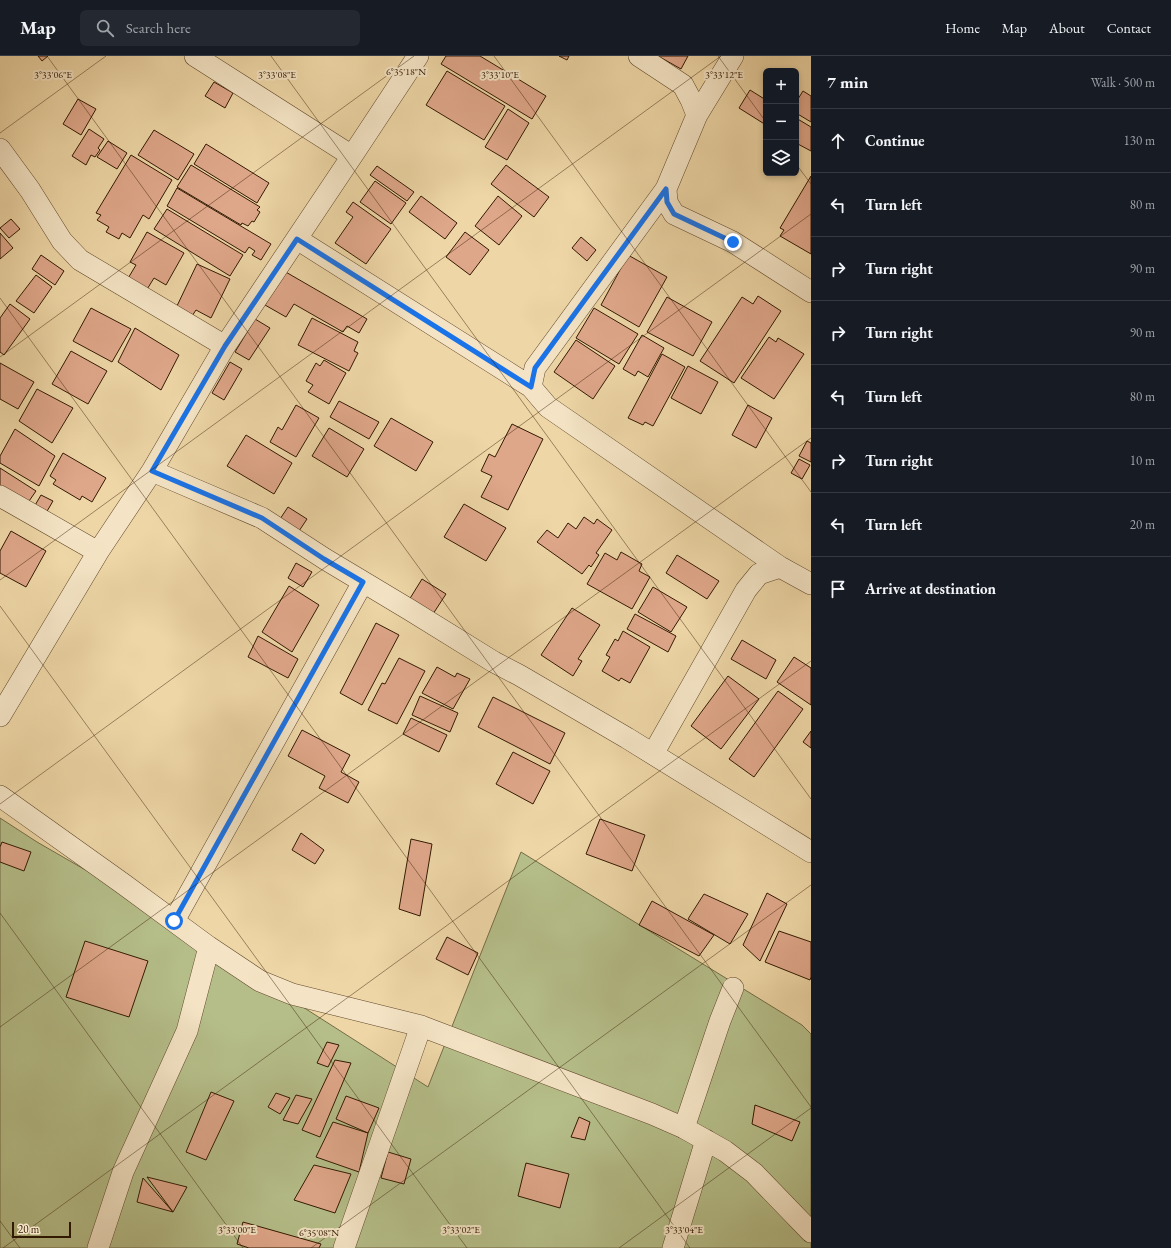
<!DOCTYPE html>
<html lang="en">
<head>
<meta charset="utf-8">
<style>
	:root { --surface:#171b24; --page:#242831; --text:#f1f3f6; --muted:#9ea1a6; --line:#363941 }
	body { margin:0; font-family:"EB Garamond",serif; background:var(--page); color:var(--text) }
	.controls { position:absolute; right:12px; top:12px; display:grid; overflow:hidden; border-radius:6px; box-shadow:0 2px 6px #0003 }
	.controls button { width:36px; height:36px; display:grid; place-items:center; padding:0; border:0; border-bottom:1px solid var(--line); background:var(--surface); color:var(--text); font:20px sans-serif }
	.scale { position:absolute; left:12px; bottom:10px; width:59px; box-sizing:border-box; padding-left:4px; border:2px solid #321902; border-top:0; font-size:11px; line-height:14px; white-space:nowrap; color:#321902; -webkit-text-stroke:3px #f4e4c5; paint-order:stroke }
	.stop { position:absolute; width:12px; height:12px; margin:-9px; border:3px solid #1a73e8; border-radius:50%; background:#fff }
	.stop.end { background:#1a73e8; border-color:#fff; box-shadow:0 1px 4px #0008 }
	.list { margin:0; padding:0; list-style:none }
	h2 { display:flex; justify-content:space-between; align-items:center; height:52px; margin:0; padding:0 16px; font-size:17px }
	h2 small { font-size:13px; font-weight:400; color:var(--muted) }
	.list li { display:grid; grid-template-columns:26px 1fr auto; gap:12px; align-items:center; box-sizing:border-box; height:64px; padding:0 16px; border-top:1px solid var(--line) }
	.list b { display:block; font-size:15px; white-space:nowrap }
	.list em { font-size:13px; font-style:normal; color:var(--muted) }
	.icon { flex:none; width:22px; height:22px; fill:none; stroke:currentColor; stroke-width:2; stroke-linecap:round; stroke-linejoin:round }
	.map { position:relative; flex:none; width:811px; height:1192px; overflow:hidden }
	header { display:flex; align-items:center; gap:24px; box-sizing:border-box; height:56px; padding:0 20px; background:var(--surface); border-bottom:1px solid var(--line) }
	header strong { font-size:19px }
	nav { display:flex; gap:22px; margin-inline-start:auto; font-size:14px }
	.search { width:280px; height:36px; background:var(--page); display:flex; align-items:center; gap:10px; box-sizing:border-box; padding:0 14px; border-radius:6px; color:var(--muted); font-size:15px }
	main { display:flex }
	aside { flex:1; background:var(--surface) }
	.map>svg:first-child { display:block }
	.green { fill:#b5be89; stroke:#746c46 }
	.building { fill:#dfa78a; stroke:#321902 }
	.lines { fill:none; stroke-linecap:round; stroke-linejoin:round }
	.street-casing { stroke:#61482b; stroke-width:22 }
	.street { stroke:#f4e4c5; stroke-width:21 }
	.route { stroke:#1a73e8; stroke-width:5 }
	.ticks { fill:none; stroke:#321902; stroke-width:1; stroke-opacity:0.45 }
	.ticks-label { font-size:10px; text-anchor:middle; fill:#321902; stroke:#f4e4c5; stroke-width:4; stroke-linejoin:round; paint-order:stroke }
</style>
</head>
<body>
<header>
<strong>Map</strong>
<div class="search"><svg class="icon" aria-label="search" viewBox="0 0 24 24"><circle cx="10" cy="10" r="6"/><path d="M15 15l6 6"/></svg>Search here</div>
<nav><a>Home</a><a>Map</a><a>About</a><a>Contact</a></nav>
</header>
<main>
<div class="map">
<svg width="811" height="1192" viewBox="0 0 811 1192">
	<rect width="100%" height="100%" fill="#eed6a6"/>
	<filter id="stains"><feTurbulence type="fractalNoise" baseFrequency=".005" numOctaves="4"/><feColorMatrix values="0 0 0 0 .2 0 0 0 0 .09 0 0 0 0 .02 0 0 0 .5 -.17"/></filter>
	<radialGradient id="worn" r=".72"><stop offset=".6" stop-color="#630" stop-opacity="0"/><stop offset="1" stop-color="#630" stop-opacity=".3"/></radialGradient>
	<path class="green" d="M0,762L37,786L174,865L209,891L428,1031L521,796L802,969L811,978V1192H0Z"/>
	<path class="building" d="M38,0H48L42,5Z
		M446,0H480L546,40L532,63L441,8Z
		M559,0H569L567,4Z
		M658,0H688L681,13Z
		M447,15L505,50L484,84L426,49Z
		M214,26L233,37L225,52L205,40Z
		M750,34L766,44V69L739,52Z
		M803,35L811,40V66L796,57V46Z
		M78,43L96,53L81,79L63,68Z
		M508,53L529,67L507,104L485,91Z
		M796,62L811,71V95L796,87Z
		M89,73L104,83L98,92L100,94L95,101L91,99L86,109L72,100Z
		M154,74L194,98L178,124L138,99Z
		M108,85L127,97L117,113L97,101Z
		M206,88L269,127L257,147L194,108Z
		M131,99L172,124L149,163L143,159L130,182L122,177L119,183L106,176L109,171L97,164L101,159L96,157Z
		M191,109L260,151L257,154L260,156L254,166L252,165L248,170L242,167L241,169L177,131Z
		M506,109L549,141L534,161L491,128Z
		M377,110L414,136L407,145L370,119Z
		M811,120V198L780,180L784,174L780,172Z
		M375,125L406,147L391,168L360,146Z
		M177,132L271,188L261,204L252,199L255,195L249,191L245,197L167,150Z
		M421,140L457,167L445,183L409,156Z
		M498,140L522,160L499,189L475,170Z
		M353,146L391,173L366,208L335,187L353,161L346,156Z
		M167,153L243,199L230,220L154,173Z
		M11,163L20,173L9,182L0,172Z
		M147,176L184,197L166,229L154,222L146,235L127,224L136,209L130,206Z
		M465,176L489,194L470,219L446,201Z
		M0,177L13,192L0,203Z
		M581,181L596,194L587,205L572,192Z
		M41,199L64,215L55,229L32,213Z
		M628,199L667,221L639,271L601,249Z
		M197,208L230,223L211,262L196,254L192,260L176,252Z
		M284,215L367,263L359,277L347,270L343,276L294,248L286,261L265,249Z
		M36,219L52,231L34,257L16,245Z
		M758,240L781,255L734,327L700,305L742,241L753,248Z
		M667,241L712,266L693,300L647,276Z
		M10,248L30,263L4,299L0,296V262Z
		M91,252L131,273L112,306L73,285Z
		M594,252L638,278L619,308L576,282Z
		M312,262L358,286L354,295L358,297L349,315L298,289Z
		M255,263L270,272L249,304L235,296Z
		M135,272L179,299L161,334L118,306Z
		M642,279L664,292L648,321L638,315L635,320L623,313Z
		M769,281L776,286L778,282L804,298L774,343L741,322Z
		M576,284L615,310L593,343L554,316Z
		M71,295L107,315L88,348L52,328Z
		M662,298L685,311L653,370L645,366L643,369L628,362Z
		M324,304L346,317L329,348L308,336L313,329L306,325L316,307L320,310Z
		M230,306L242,313L224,344L212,337Z
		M0,307L34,326L18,353L0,343Z
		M688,310L718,326L701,358L671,342Z
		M37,333L73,352L52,387L19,365Z
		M339,345L379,366L369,383L330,361Z
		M296,349L319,362L296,401L270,386L278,371L282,374Z
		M748,349L772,362L756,392L732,379Z
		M391,362L433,386L416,415L374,390Z
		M512,368L543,383L508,454L481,441L492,420L481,415L489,398L495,401Z
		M329,372L364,393L347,421L312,400Z
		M15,373L55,400L39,430L0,407V400Z
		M246,379L292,407L274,438L227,410Z
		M807,385L811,387V406L799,400Z
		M63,397L106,422L92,446L82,440L80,444L53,428L56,424L50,420Z
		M799,403L810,409L802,423L791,417Z
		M0,412L36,435L27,448L0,430Z
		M41,439L53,445L46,457L34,451Z
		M464,448L506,472L486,505L444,481Z
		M288,451L307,463L299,475L280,463Z
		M584,461L594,468L597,463L612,474L596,497L599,499L591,511L589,509L582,518L537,486L547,474L558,482L568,467L576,473Z
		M11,475L46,495L26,531L0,517V495Z
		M621,496L642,508L639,515L650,521L632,553L587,528L605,497L617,504Z
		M677,499L719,525L707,543L666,517Z
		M296,507L312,516L303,531L288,522Z
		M422,523L446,538L433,558L409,544Z
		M289,530L319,549L292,596L262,576Z
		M653,531L687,551L671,576L638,556Z
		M572,552L600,569L578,603L582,605L573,620L541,599Z
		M635,558L676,580L668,596L627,573Z
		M376,567L399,579L362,649L340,637Z
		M623,575L650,591L630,627L621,622L619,625L602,615L610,601L606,599L615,583L618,585Z
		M258,580L298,603L288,622L248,601Z
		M742,584L776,604L766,623L731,603Z
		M794,601L811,612V649L777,626Z
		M399,602L425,615L397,668L368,654L382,627L385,628Z
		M437,611L455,621L457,617L470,623L453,653L422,637Z
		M728,620L759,643L721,693L691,670Z
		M778,635L803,653L754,721L729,703Z
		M420,640L458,657L450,676L412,659Z
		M493,641L565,677L550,708L478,671Z
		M411,662L447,679L439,696L403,678Z
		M302,674L350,699L341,716L359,726L348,747L319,732L325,720L288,700Z
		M811,675V692L803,686Z
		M513,696L550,715L533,748L496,728Z
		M600,763L645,779L632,815L586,798Z
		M301,777L324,794L315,808L292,794Z
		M411,783L432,788L420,860L399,853Z
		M2,786L31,796L24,815L0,806V791Z
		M767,837L787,848L760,905L743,889Z
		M704,838L748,858L730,888L688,863Z
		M652,845L714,879L699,900L639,869Z
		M779,875L811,886V921L810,924L765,906Z
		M447,881L478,897L468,919L436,903Z
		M85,885L148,905L129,961L66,941Z
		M327,986L339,989L328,1011L317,1007Z
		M335,1004L351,1007L320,1081L302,1074Z
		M211,1036L234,1045L206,1104L186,1096Z
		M276,1037L290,1042L280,1058L268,1051Z
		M296,1039L312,1043L298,1068L283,1064Z
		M346,1040L379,1052L368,1077L336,1063Z
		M755,1049L800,1066L792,1085L752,1068Z
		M579,1061L590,1066L585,1084L571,1081Z
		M333,1066L368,1077L359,1116L316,1101Z
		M388,1096L411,1103L404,1128L381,1122Z
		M526,1107L569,1118L560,1152L518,1140Z
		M314,1109L351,1118L335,1157L294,1144Z
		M147,1121L187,1131L173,1156Z
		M143,1122L173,1156L137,1146Z
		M243,1166L321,1188L319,1192H249L237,1188Z"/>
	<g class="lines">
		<defs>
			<path id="street" d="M639,0L683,29L691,44L697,59L666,133L667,146L674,158L733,186L811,236
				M697,59L733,0
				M0,93L30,134L62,185L80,204L225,290
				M352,100L418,0
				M666,133L535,312L531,331L548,351L780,511
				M297,183L531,331
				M152,415L262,462L325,503L410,554L494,606L519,619L627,682L811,796
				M0,440L98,496
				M0,660L98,496L152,415L225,290L352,100L195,0
				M653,698L746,534L759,518L780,511L811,528
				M0,740L122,827L209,891L260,925L292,938L421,970L652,1058L684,1072L725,1095L754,1117L811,1176
				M174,865L363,526
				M684,1072L720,965L733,932
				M98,1192L123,1116L187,975L209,891
				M344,1192L421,970
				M673,1192L706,1084"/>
		</defs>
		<use href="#street" class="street-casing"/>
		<use href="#street" class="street"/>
	</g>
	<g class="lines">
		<path class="route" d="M174,865L363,526L324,503L262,462L152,415L225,290L297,183L531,331L535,312L666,133L667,146L674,158L733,186"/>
	</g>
	<path class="ticks" d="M47,0L811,1051M271,0L811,743M494,0L811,436M718,0L766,66M0,77L106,0M796,108L811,128M0,242L690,1192M0,301L414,0M0,524L721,0M0,550L467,1192M0,748L811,158M0,857L243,1192M0,971L811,382M0,1165L20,1192M3,1192L811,605M311,1192L811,829M619,1192L811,1052"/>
	<g class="ticks-label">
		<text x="406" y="19">6°35'18"N</text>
		<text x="53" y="22">3°33'06"E</text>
		<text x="277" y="22">3°33'08"E</text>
		<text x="500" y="22">3°33'10"E</text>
		<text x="724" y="22">3°33'12"E</text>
		<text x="237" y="1177">3°33'00"E</text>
		<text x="461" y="1177">3°33'02"E</text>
		<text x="684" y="1177">3°33'04"E</text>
		<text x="319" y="1180">6°35'08"N</text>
	</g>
	<rect width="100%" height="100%" filter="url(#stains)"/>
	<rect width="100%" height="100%" fill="url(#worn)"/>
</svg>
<div class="controls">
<button>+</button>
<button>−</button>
<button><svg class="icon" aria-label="layers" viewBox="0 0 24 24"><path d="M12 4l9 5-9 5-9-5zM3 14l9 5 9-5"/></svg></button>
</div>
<div class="scale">20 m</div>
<div class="stop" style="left:174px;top:865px"></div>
<div class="stop end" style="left:733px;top:186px"></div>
</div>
<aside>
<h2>7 min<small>Walk · 500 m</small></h2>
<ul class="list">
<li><svg class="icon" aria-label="ahead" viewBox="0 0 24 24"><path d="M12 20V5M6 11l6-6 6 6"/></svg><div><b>Continue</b></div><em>130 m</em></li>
<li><svg class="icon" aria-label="left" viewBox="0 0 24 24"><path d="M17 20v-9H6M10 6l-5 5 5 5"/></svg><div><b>Turn left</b></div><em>80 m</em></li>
<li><svg class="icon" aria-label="right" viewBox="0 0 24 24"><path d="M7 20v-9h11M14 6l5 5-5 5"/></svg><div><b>Turn right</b></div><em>90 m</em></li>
<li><svg class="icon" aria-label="right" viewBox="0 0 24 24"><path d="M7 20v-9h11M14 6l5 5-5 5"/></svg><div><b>Turn right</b></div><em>90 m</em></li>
<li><svg class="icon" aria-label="left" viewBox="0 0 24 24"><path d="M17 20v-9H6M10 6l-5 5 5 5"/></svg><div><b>Turn left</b></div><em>80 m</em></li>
<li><svg class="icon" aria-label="right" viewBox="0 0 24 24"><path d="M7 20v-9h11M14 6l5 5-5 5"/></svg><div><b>Turn right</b></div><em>10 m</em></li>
<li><svg class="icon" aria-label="left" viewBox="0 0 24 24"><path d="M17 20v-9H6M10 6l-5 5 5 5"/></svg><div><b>Turn left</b></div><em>20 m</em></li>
<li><svg class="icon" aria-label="arrive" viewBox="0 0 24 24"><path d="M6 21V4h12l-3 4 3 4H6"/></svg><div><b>Arrive at destination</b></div></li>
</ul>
</aside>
</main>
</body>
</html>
